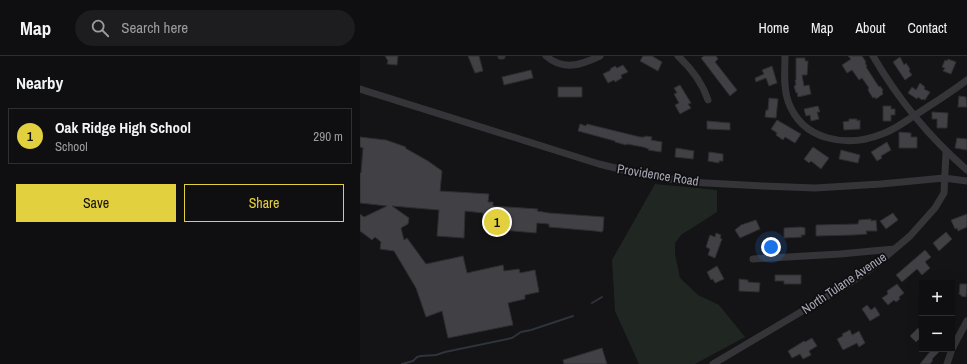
<!DOCTYPE html>
<html lang="en">
<head>
<meta charset="utf-8">
<style>
	:root { --surface:#0f0e10; --page:#1d1c1e; --text:#f1f3f6; --muted:#9b9c9f; --line:#2f2e30; --accent:#e2d03e }
	body { margin:0; font-family:"Archivo Narrow",sans-serif; background:var(--page); color:var(--text) }
	.controls { position:absolute; right:12px; bottom:12px; display:grid; overflow:hidden; border-radius:0px; box-shadow:0 4px 16px #0002 }
	.controls button { width:36px; height:36px; display:grid; place-items:center; padding:0; border:0; border-bottom:1px solid var(--line); background:var(--surface); color:var(--text); font:20px sans-serif }
	.you { position:absolute; left:411px; top:191px; width:14px; height:14px; margin:-10px; border:3px solid #fff; border-radius:50%; background:#1a73e8; box-shadow:0 0 0 6px #1a73e833 }
	.badge { display:grid; place-items:center; width:26px; height:26px; border-radius:50%; background:var(--accent); color:#111; font-size:13px; font-weight:700 }
	.pin { position:absolute; translate:-50% -50%; border:2px solid #fff; box-shadow:0 1px 4px #0006 }
	.list { margin:0; padding:0; list-style:none }
	h2 { display:flex; justify-content:space-between; align-items:center; height:52px; margin:0; padding:0 16px; font-size:17px }
	h2 small { font-size:13px; font-weight:400; color:var(--muted) }
	.list li { display:grid; grid-template-columns:26px 1fr auto; gap:12px; align-items:center; box-sizing:border-box; height:56px; margin:0 8px 8px; padding:0 8px; border:1px solid var(--line); border-radius:0px }
	.list b { display:block; font-size:15px; white-space:nowrap }
	.list p { margin:0; font-size:13px; white-space:nowrap; color:var(--muted) }
	.list em { font-size:13px; font-style:normal; color:var(--muted) }
	.actions { display:flex; gap:8px; padding:12px 16px }
	.actions a { flex:1; padding:9px 0; border:1px solid var(--accent); border-radius:0px; text-align:center; font-size:14px; color:var(--accent) }
	.actions .main { background:var(--accent); color:#111 }
	.icon { flex:none; width:22px; height:22px; fill:none; stroke:currentColor; stroke-width:2; stroke-linecap:round; stroke-linejoin:round }
	.map { position:relative; flex:none; width:607px; height:308px; overflow:hidden }
	header { display:flex; align-items:center; gap:24px; box-sizing:border-box; height:56px; padding:0 20px; background:var(--surface); border-bottom:1px solid var(--line) }
	header strong { font-size:19px }
	nav { display:flex; gap:22px; margin-inline-start:auto; font-size:14px }
	.search { width:280px; height:36px; background:var(--page); display:flex; align-items:center; gap:10px; box-sizing:border-box; padding:0 14px; border-radius:22px; color:var(--muted); font-size:15px }
	main { display:flex }
	aside { flex:1; background:var(--surface) }
	.map>svg:first-child { display:block }
	.green { fill:#202722 }
	.lines { fill:none; stroke-linecap:round; stroke-linejoin:round }
	.stream { stroke:#2e333c; stroke-width:2 }
	.building { fill:#404045; stroke:#2e2d31 }
	.minor { stroke:#353539; stroke-width:7 }
	.labels { text-anchor:middle; dominant-baseline:central; stroke-width:3.5; stroke-linejoin:round; paint-order:stroke }
	.street-label { font-size:13px; fill:#a6a7b4; stroke:#0f0e10 }
</style>
</head>
<body>
<header>
<strong>Map</strong>
<div class="search"><svg class="icon" aria-label="search" viewBox="0 0 24 24"><circle cx="10" cy="10" r="6"/><path d="M15 15l6 6"/></svg>Search here</div>
<nav><a>Home</a><a>Map</a><a>About</a><a>Contact</a></nav>
</header>
<main>
<aside>
<h2>Nearby<small></small></h2>
<ul class="list">
<li><span class="badge">1</span><div><b>Oak Ridge High School</b><p>School</p></div><em>290 m</em></li>
</ul>
<div class="actions"><a class="main">Save</a><a>Share</a></div>
</aside>
<div class="map">
<svg width="607" height="308" viewBox="0 0 607 308">
	<rect width="100%" height="100%" fill="#141315"/>
	<path class="green" d="M295,128L357,134V156L321,179L315,187V198L320,222L338,239L359,249L385,281L335,308H279L255,255L252,204Z"/>
	<g class="lines">
		<path class="stream" d="M232,247L242,241
			M42,308L53,305L57,301L61,300L76,299L85,296L152,282L161,276L171,274L213,260"/>
	</g>
	<path class="building" d="M25,0H38L37,9L27,8L28,5Z
		M108,0H119L123,15L115,17Z
		M283,0H292L302,6L298,15L280,5Z
		M344,0H356L358,3L355,6L377,34L370,40L341,2Z
		M488,0H502L506,6L505,7L507,10L506,11L519,31L520,30L523,34L522,35L523,38L516,43L515,41L513,42L509,36L508,33L509,32L502,22L499,24L492,14L487,17L482,9L491,3Z
		M540,1L544,9L546,7L550,13L549,15L552,19L545,24L533,6Z
		M436,2H445V5H448L447,19H442L444,30L449,29L451,38L438,41L437,36L436,37L434,30L436,29L435,24H436Z
		M588,3L596,6L591,18L583,15L585,12L582,11L585,4L587,5Z
		M263,9L268,16L261,19L262,22L255,26L254,24L248,27L243,18L251,14L250,13L255,10L257,12Z
		M412,10L417,27L409,30L406,22L396,26L395,22L404,18L402,14Z
		M171,14L173,22L144,29L142,21Z
		M560,27L565,31L564,33L570,36L565,44L563,43L562,44L558,41L557,43L548,37L552,31L556,34Z
		M320,29L331,47L328,48L331,52L320,58L315,49L319,47L314,38L317,37L314,32Z
		M198,31H222V41H198Z
		M599,40L606,41L607,51H598Z
		M409,42L418,43L416,62L405,61L406,54H408Z
		M458,50L460,56H457L459,63L451,65L450,59L446,60L444,53Z
		M523,50H531V53H535V59H531V65H523Z
		M572,56L588,57L587,72H577V63H572Z
		M489,63H497V65L500,64V73L484,74L483,66L489,65Z
		M417,64L441,78L435,87L425,81L423,84L416,79L417,77L411,73Z
		M347,65L370,67V74L347,73Z
		M220,68L226,70L227,68L280,81H285V80L292,81L291,84L302,86L301,96L288,94L289,93L283,91L267,88L266,89L255,86V85L218,75Z
		M539,76L551,77V81H557V92H539Z
		M0,81L26,84L46,91L45,92L68,105L82,115L80,135L129,138L128,146H133V150L178,153L177,155L189,157L244,161L243,175L241,176L235,175L189,171V168L177,167L176,177L130,173V167L122,166L123,157L105,155L104,182L77,180L79,154L32,150L49,162L48,168L41,172L44,184L47,182L66,208L103,200L107,217L143,209L144,215L159,213L160,217L175,214L179,236L165,239V243L148,247L153,269L88,282L82,255L66,261L56,232L34,195L20,193L21,186L15,181L12,184L0,175V158L4,161L27,150L0,147V117H1L3,92L0,91Z
		M597,82L607,83V94L595,92Z
		M527,86L531,94L521,100L522,102L517,105L511,96Z
		M453,91L469,102L461,113L451,105L449,107L444,103Z
		M316,92L334,95L333,103L315,101Z
		M481,94L500,99L498,107L479,103Z
		M349,96L363,98V105H359V107L348,105Z
		M533,157L538,164L526,173L520,165Z
		M607,158V171L598,175L597,172L595,173L591,164Z
		M511,163V165L516,164L517,175H506L507,178L493,179L456,180V169L498,168L499,164Z
		M396,164L400,173L380,182L375,174L381,169Z
		M441,171L445,172V179H441L442,181L424,182V172Z
		M586,176L592,183L579,195L573,187Z
		M356,177L361,179L360,182L362,183L355,202L348,199L350,193L346,191L350,179L355,181Z
		M565,194L571,201L565,206L570,212L562,219L557,213L542,226L536,219Z
		M357,210L364,223L355,227L353,223L351,224L347,216Z
		M415,219H441V228H424V225H415Z
		M379,223L388,224V226L400,227L399,236L379,235Z
		M537,228L544,237L539,241L540,243L536,246L534,244L528,249L522,242L528,238L527,235Z
		M600,228H607L606,241L601,240V239L599,238Z
		M507,249L511,254L515,251L520,259L510,265L502,253Z
		M558,272L562,280L556,286L550,280Z
		M490,274L492,279L499,275L505,287L499,291L497,287L483,294L477,283L483,280L482,278Z
		M452,282L457,290L449,295L451,299L443,303L440,298L432,302L428,295L444,285L445,286Z
		M242,292L247,308H204L203,304Z
		M572,293H582L572,303L573,304L570,308H560Z"/>
	<g class="lines">
		<path class="minor" d="M141,0H142
			M186,0C203,15 221,9 240,0
			M318,0C332,13 342,26 348,44
			M425,0C425,15 423,31 428,45C442,85 487,92 522,78C534,74 544,66 554,60C572,48 590,37 607,24
			M513,0C538,43 569,81 607,114
			M0,33L239,108L276,117L328,126L403,130L455,132L521,128L584,122L607,125
			M393,203L480,198L534,193
			M592,293L607,265
			M353,308L488,228L517,208L550,180L575,152L584,137L586,96
			M587,308L592,293"/>
	</g>
	<g class="labels">
		<g class="street-label">
			<text transform="translate(298 119) rotate(9)">Providence Road</text>
			<text transform="translate(484 227) rotate(-34)">North Tulane Avenue</text>
		</g>
	</g>
</svg>
<div class="controls">
<button>+</button>
<button>−</button>
</div>
<div class="you"></div>
<div class="pin badge" style="left:137px;top:166px">1</div>
</div>
</main>
</body>
</html>
